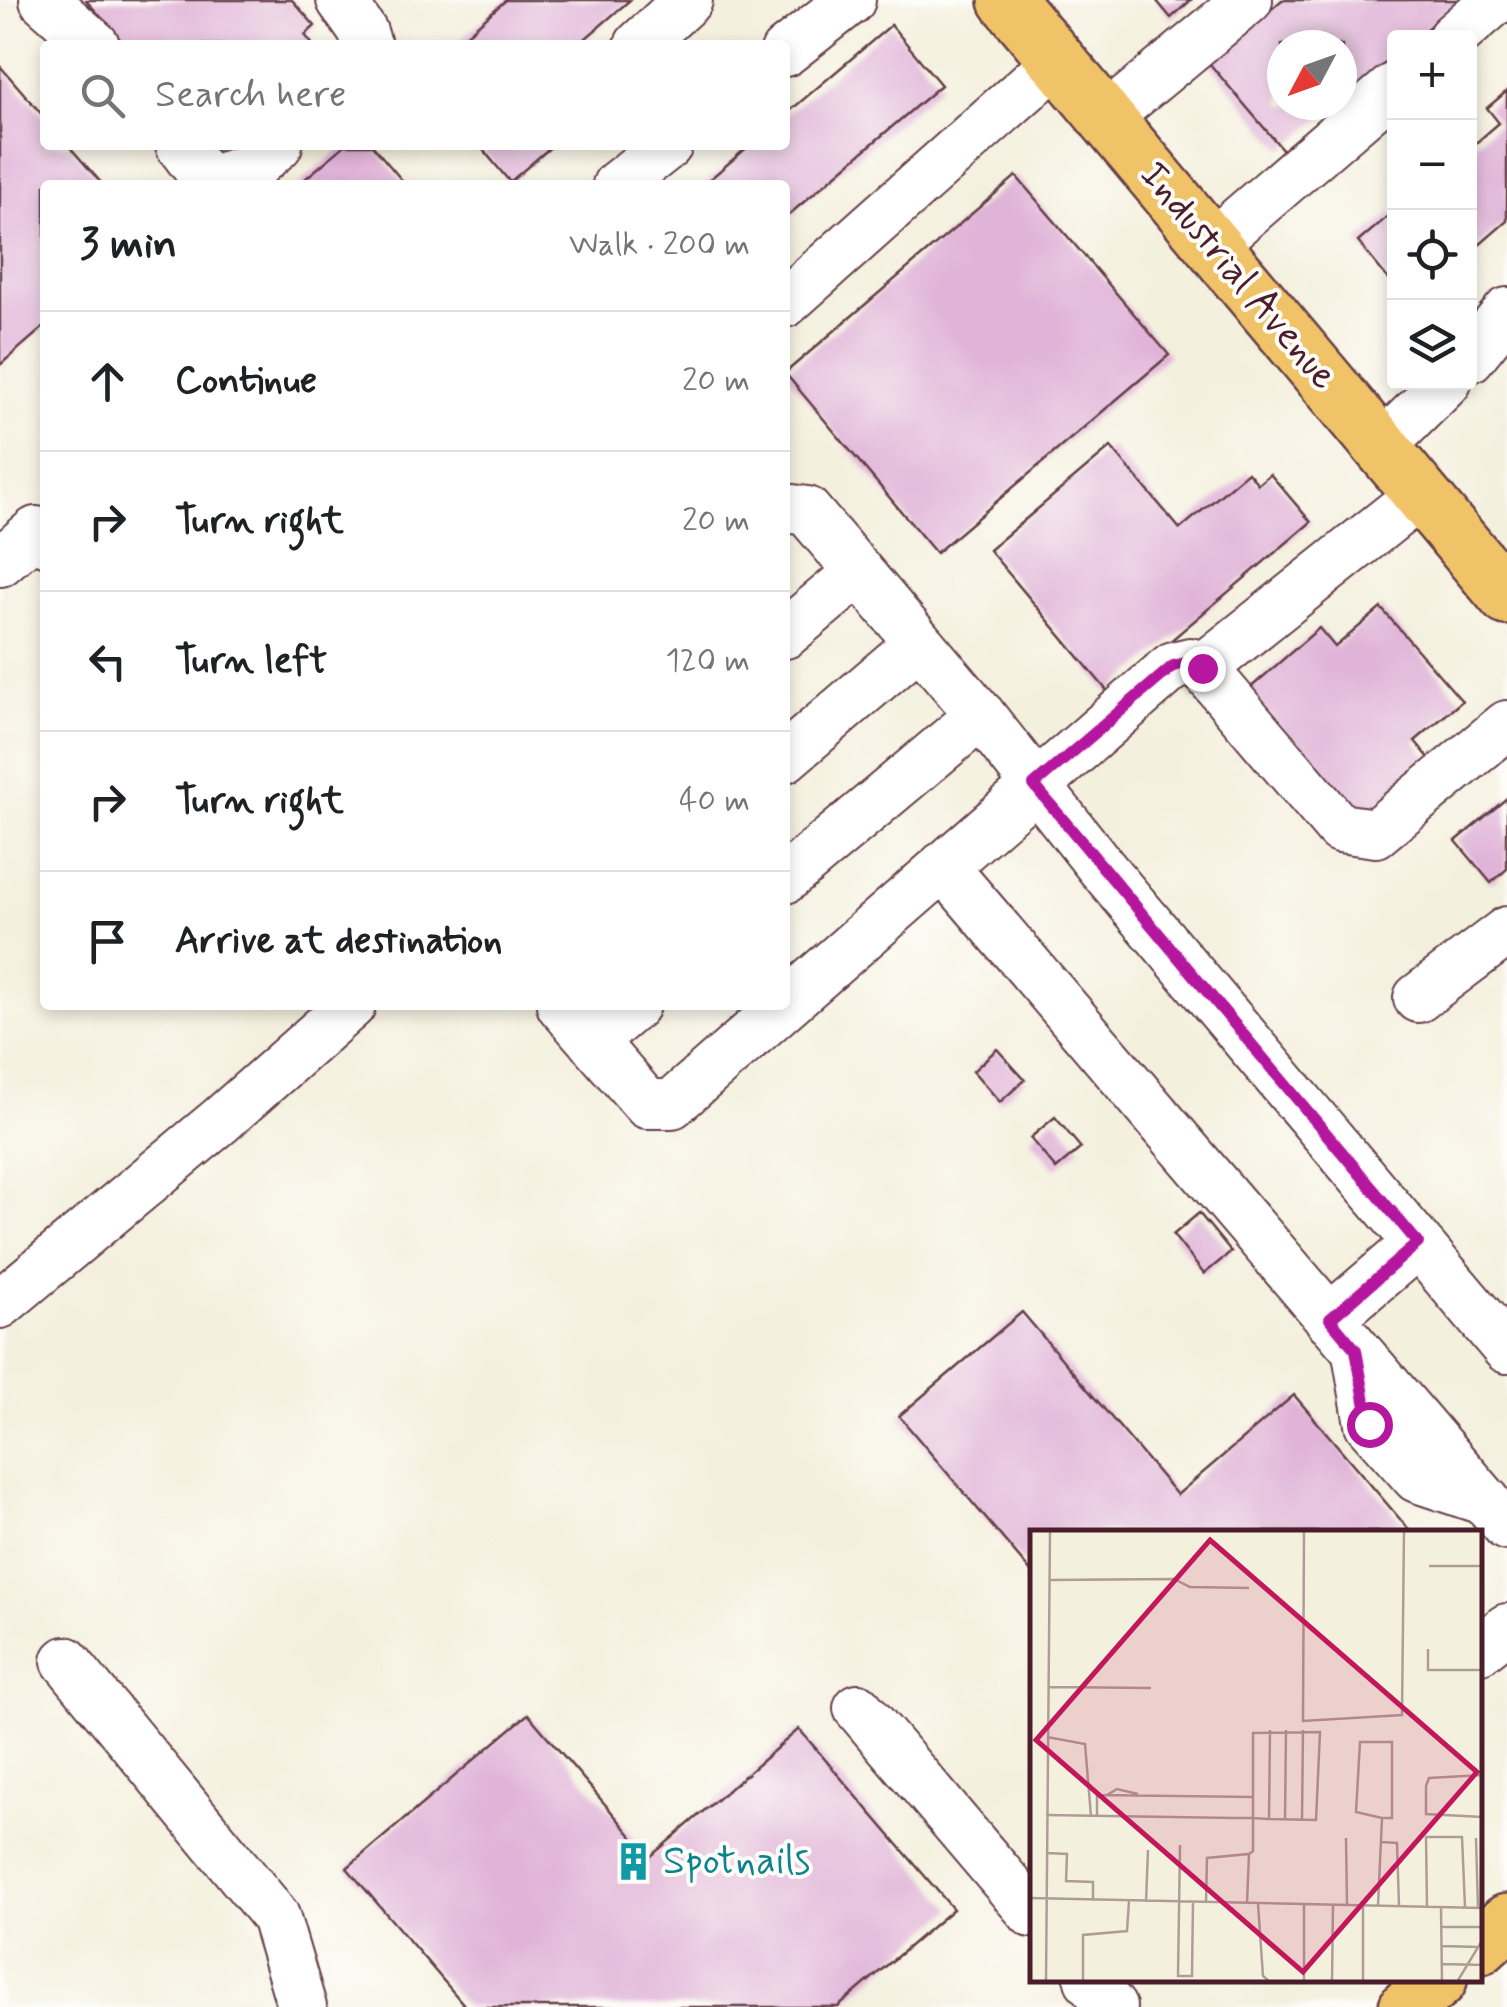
<!DOCTYPE html>
<html lang="en">
<head>
<meta charset="utf-8">
<style>
	:root { --surface:#fff; --page:#f6f6f6; --text:#202124; --muted:#757577; --line:#e0e0e0 }
	body { margin:0; font-family:Mynerve,sans-serif; background:var(--page); color:var(--text) }
	.controls { position:absolute; right:30px; top:30px; display:grid; overflow:hidden; border-radius:10px; box-shadow:0 5px 15px #0003 }
	.controls button { width:90px; height:90px; display:grid; place-items:center; padding:0; border:0; border-bottom:2px solid var(--line); background:var(--surface); color:var(--text); font:50px sans-serif }
	.compass { position:absolute; left:1267px; top:30px; width:90px; height:90px; border-radius:50%; background:var(--surface); box-shadow:0 5px 15px #0003; rotate:229deg }
	.stop { position:absolute; width:30px; height:30px; margin:-22px; border:8px solid #b5179e; border-radius:50%; background:#fff }
	.stop.end { background:#b5179e; border-color:#fff; box-shadow:0 2px 10px #0008 }
	.list { margin:0; padding:0; list-style:none }
	h2 { display:flex; justify-content:space-between; align-items:center; height:130px; margin:0; padding:0 40px; font-size:42px }
	h2 small { font-size:32px; font-weight:400; color:var(--muted) }
	.list li { display:grid; grid-template-columns:65px 1fr auto; gap:30px; align-items:center; box-sizing:border-box; height:140px; padding:0 40px; border-top:2px solid var(--line) }
	.list b { display:block; font-size:38px; white-space:nowrap }
	.list em { font-size:32px; font-style:normal; color:var(--muted) }
	.icon { flex:none; width:55px; height:55px; fill:none; stroke:currentColor; stroke-width:2; stroke-linecap:round; stroke-linejoin:round }
	.map { position:relative; flex:none; width:1507px; height:2007px; overflow:hidden }
	.search { position:absolute; background:var(--surface); box-shadow:0 5px 15px #0003; left:40px; top:40px; width:750px; height:110px; display:flex; align-items:center; gap:25px; box-sizing:border-box; padding:0 35px; border-radius:10px; color:var(--muted); font-size:38px }
	.panel { position:absolute; background:var(--surface); box-shadow:0 5px 15px #0003; left:40px; top:180px; width:750px; height:830px; border-radius:10px }
	.map>svg:first-child { display:block }
	.building { fill:#e0b3d8 }
	.lines { fill:none; stroke-linecap:round; stroke-linejoin:round }
	.minor-casing { stroke:#643e46; stroke-width:52 }
	.major-casing { stroke:#643e46; stroke-width:60 }
	.minor { stroke:#fff; stroke-width:48 }
	.major { stroke:#f1c369; stroke-width:55 }
	.route { stroke:#b5179e; stroke-width:12 }
	.labels { text-anchor:middle; dominant-baseline:central; stroke-width:8; stroke-linejoin:round; paint-order:stroke }
	.street-label { font-size:40px; fill:#4a1f2b; stroke:#fdfcf7 }
	.culture-label { font-size:40px; fill:#0d838f; stroke:#fdfcf7; text-anchor:start }
	.inset-road { fill:none; stroke:#b09c96; stroke-width:2.5 }
	.view { fill:#c2185b; fill-opacity:0.15; stroke:#c2185b; stroke-width:5 }
	.inset-edge { fill:none; stroke:#4a1f2b; stroke-width:5 }
</style>
</head>
<body>
<div class="map">
<svg width="1507" height="2007" viewBox="0 0 1507 2007">
	<rect width="100%" height="100%" fill="#fdfcf7"/>
	<filter id="ink" filterUnits="userSpaceOnUse"><feTurbulence type="fractalNoise" baseFrequency=".01" numOctaves="2"/><feDisplacementMap in="SourceGraphic" scale="20" xChannelSelector="R" yChannelSelector="G"/><feConvolveMatrix kernelMatrix="1 2 1 2 8 2 1 2 1" color-interpolation-filters="sRGB"/></filter>
	<filter id="wash" filterUnits="userSpaceOnUse"><feTurbulence type="fractalNoise" baseFrequency=".0048" numOctaves="4" result="noise"/><feDisplacementMap in="SourceGraphic" scale="40" xChannelSelector="R" yChannelSelector="G"/><feGaussianBlur stdDeviation="2.25" result="paint"/><feColorMatrix in="noise" values="0 0 0 0 0 0 0 0 0 0 0 0 0 0 0 0 0 1.4 0 .05"/><feComposite in="paint" operator="in"/></filter>
	<g filter="url(#wash)">
		<rect width="100%" height="100%" fill="#f4f0de"/>
		<g id="blocks">
			<path class="building" d="M86,0H292L315,26L305,35L313,45H125Z
				M506,0H630L578,45H454Z
				M1156,0H1191L1171,18Z
				M1282,0H1460L1416,38H1394V56L1342,100V45H1282V105H1337L1283,150L1209,63Z
				M891,25L941,85L785,218V185H703L750,145H785V115Z
				M0,66L45,118V145H68L103,185H45V326L0,365Z
				M1507,91V221L1470,253V148L1499,123L1487,108Z
				M211,145H256L230,167Z
				M345,145H372L406,185H298Z
				M479,145H553L510,182Z
				M1016,176L1169,355L936,553L785,373Z
				M1394,211V286L1358,242Z
				M1111,447L1180,529L1248,472L1258,484L1270,474L1311,522L1109,693L989,550Z
				M1381,608L1462,701L1415,741L1430,759L1359,822L1248,690L1319,628L1335,647Z
				M1507,798V869L1491,883L1456,841Z
				M997,1049L1025,1080L1000,1102L973,1071Z
				M1055,1117L1081,1148L1056,1169L1030,1138Z
				M1199,1213L1231,1252L1204,1274L1173,1235Z
				M1022,1312L1177,1495L1294,1395L1411,1532H1032V1573L899,1416Z
				M528,1714L650,1857L799,1729L953,1909L838,2007H466L347,1868Z"/>
		</g>
	</g>
	<g filter="url(#ink)">
		<use href="#blocks" fill-opacity="0" stroke="#643e46" stroke-width="2.5"/>
		<g class="lines">
			<defs>
				<path id="minor" d="M44,0L95,45
					M341,0L363,32L367,45
					M1452,38L1496,0
					M639,45L688,0
					M785,52L851,0
					M1106,118L1248,0
					M180,145L208,182L255,165L278,145
					M617,185L668,145
					M1212,244L1394,87
					M785,303L1058,60
					M1470,358L1507,312
					M1381,447L1447,382
					M1421,494L1203,668L1339,828L1376,833L1507,725
					M785,508L807,511L983,718L1101,867L1507,1349
					M0,562L36,531L45,541
					M785,634L859,572
					M785,758L919,643
					M943,866L1507,1526
					M785,879L981,715
					M1418,998L1507,931
					M561,1005L647,1104H672L785,1005
					M785,1005L1173,666L1190,662L1203,668
					M592,1041L635,1005
					M0,1304L221,1120L351,1005
					M1329,1319L1418,1243
					M1357,1353L1369,1424L1417,1478L1486,1501
					M1480,1649L1507,1628
					M66,1661L275,1916L302,2007
					M858,1708L1032,1913
					M1089,1980L1112,2007"/>
				<path id="major" d="M1007,0L1507,597
					M1480,1946L1507,1922
					M1407,2007L1439,1980"/>
			</defs>
			<use href="#minor" class="minor-casing"/>
			<use href="#major" class="major-casing"/>
			<use href="#minor" class="minor"/>
			<use href="#major" class="major"/>
		</g>
	</g>
	<g class="lines" filter="url(#ink)">
		<path class="route" d="M1202,668L1190,662L1173,666L1034,785L1418,1243L1330,1319L1356,1350L1369,1424"/>
	</g>
	<defs>
		<symbol id="building-bare" viewBox="-9 -9 18 18"><path d="M-4-6H4V6H1V3H-1V6H-4ZM-2.5-4.3h1.7v1.8h-1.7ZM.8-4.3h1.7v1.8H.8ZM-2.5-1h1.7V.8h-1.7ZM.8-1h1.7V.8H.8Z" fill="#0f9aa8" stroke="#fdfcf7" stroke-width="2.5" paint-order="stroke"/></symbol>
	</defs>
	<g fill-rule="evenodd">
		<use href="#building-bare" x="606" y="1834" width="55" height="55"/>
	</g>
	<g class="labels">
		<g class="street-label">
			<text transform="translate(1238 276) rotate(50)">Industrial Avenue</text>
		</g>
		<g class="culture-label">
			<text x="663" y="1862">Spotnails</text>
		</g>
	</g>
	<g transform="translate(1030 1530)">
		<rect width="452" height="452" fill="#f4f0de"/>
		<path class="inset-road" d="M274,0L273,191L372,185L374,0M399,36H453M19,50L144,49L160,57L219,58M398,119V140H453M18,157L121,158M17,207L55,214L61,286M453,245L399,248L396,256V284L453,287M57,252L67,265V286M67,265L223,267M77,265L87,259L108,264M16,285L204,288H223L238,289L286,290L290,202L223,203V321L219,324M239,289L240,200M255,290L256,200M272,290L273,200M316,308L317,375M446,308L448,378M351,312L367,313L369,376M150,315L148,446H162L163,372M16,323L37,324L36,351L63,352V371M0,368L453,378M116,372L118,320M176,373L177,328L219,324L217,373M228,374L233,446L240,452M333,376V452M348,376L352,288H362V212H330L326,282L352,288M397,377L396,307H432L435,377M411,377L412,452M411,397H453M411,416L448,417M412,434L453,435M16,452L20,0M53,452V405L97,401L99,371M274,452V374M302,452L303,375M427,452L453,409"/>
		<path class="view" d="M180,10L447,242L273,442L6,210Z"/>
		<rect width="452" height="452" class="inset-edge"/>
	</g>
</svg>
<div class="controls">
<button>+</button>
<button>−</button>
<button><svg class="icon" aria-label="locate" viewBox="0 0 24 24"><circle cx="12" cy="12" r="6"/><path d="M12 2v4M12 18v4M2 12h4M18 12h4"/></svg></button>
<button><svg class="icon" aria-label="layers" viewBox="0 0 24 24"><path d="M12 4l9 5-9 5-9-5zM3 14l9 5 9-5"/></svg></button>
</div>
<svg class="compass" viewBox="-18 -18 36 36"><path d="M0-13l5 13h-10z" fill="#e53935"/><path d="M0 13l5-13h-10z" fill="#757577"/></svg>
<div class="stop" style="left:1369px;top:1424px"></div>
<div class="stop end" style="left:1202px;top:668px"></div>
<div class="search"><svg class="icon" aria-label="search" viewBox="0 0 24 24"><circle cx="10" cy="10" r="6"/><path d="M15 15l6 6"/></svg>Search here</div>
<section class="panel">
<h2>3 min<small>Walk · 200 m</small></h2>
<ul class="list">
<li><svg class="icon" aria-label="ahead" viewBox="0 0 24 24"><path d="M12 20V5M6 11l6-6 6 6"/></svg><div><b>Continue</b></div><em>20 m</em></li>
<li><svg class="icon" aria-label="right" viewBox="0 0 24 24"><path d="M7 20v-9h11M14 6l5 5-5 5"/></svg><div><b>Turn right</b></div><em>20 m</em></li>
<li><svg class="icon" aria-label="left" viewBox="0 0 24 24"><path d="M17 20v-9H6M10 6l-5 5 5 5"/></svg><div><b>Turn left</b></div><em>120 m</em></li>
<li><svg class="icon" aria-label="right" viewBox="0 0 24 24"><path d="M7 20v-9h11M14 6l5 5-5 5"/></svg><div><b>Turn right</b></div><em>40 m</em></li>
<li><svg class="icon" aria-label="arrive" viewBox="0 0 24 24"><path d="M6 21V4h12l-3 4 3 4H6"/></svg><div><b>Arrive at destination</b></div></li>
</ul>
</section>
</div>
</body>
</html>
